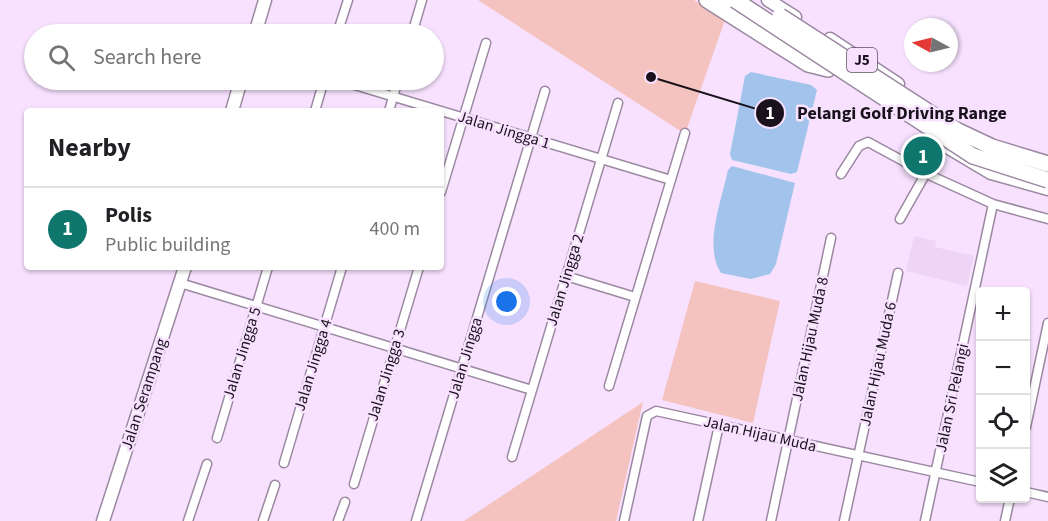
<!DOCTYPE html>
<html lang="en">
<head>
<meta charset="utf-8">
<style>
	:root { --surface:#fff; --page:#f6f6f6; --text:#202124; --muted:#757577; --line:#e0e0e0; --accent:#0f766e }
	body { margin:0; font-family:"Source Sans 3",sans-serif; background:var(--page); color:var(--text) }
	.controls { position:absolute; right:18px; bottom:18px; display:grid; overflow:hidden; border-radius:6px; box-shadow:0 2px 4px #0004 }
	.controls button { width:54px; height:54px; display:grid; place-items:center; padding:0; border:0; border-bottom:2px solid var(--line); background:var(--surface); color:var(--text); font:30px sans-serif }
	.compass { position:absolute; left:904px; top:18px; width:54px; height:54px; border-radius:50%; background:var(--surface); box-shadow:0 2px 4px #0004; rotate:277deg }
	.you { position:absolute; left:507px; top:302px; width:21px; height:21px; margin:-15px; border:4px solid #fff; border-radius:50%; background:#1a73e8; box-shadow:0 0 0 9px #1a73e833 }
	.badge { display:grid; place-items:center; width:39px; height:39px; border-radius:50%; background:var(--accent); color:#fff; font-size:20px; font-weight:700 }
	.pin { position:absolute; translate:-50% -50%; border:3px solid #fff; box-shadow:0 2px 6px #0006 }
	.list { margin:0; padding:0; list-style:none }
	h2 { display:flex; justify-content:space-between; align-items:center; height:78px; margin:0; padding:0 24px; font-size:26px }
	h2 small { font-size:20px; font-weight:400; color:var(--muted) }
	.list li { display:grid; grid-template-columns:39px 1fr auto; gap:18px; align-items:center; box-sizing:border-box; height:84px; padding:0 24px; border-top:2px solid var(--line) }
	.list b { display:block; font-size:22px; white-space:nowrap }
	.list p { margin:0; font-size:20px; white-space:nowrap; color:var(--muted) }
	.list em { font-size:20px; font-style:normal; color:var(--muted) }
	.icon { flex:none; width:33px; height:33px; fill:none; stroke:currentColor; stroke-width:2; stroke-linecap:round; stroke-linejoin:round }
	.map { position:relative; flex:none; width:1048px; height:521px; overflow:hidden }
	.search { position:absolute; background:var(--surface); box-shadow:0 2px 4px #0004; left:24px; top:24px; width:420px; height:66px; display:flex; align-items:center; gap:15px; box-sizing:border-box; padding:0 21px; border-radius:33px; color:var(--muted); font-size:22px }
	.panel { position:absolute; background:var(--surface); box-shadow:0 2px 4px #0004; left:24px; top:108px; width:420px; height:162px; border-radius:6px }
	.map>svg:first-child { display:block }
	.built { fill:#eed4f6 }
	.green { fill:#f4c3bf }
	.water { fill:#a2c4ec }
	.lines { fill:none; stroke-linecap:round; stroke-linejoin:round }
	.street-casing { stroke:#9b88a1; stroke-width:11 }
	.secondary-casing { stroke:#9b88a1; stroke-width:15 }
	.primary-casing { stroke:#9b88a1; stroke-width:15 }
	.highway-casing { stroke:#9b88a1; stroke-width:18 }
	.street { stroke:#fff; stroke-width:8 }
	.secondary { stroke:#fff; stroke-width:12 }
	.primary { stroke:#fff; stroke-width:12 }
	.highway { stroke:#fff; stroke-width:15 }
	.highway-bridge-casing { stroke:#9b88a1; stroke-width:18; stroke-linecap:butt }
	.highway-bridge { stroke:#fff; stroke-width:15 }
	.labels { text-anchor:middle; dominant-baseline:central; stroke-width:5; stroke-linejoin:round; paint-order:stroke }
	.shield { fill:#f7e1fe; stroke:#5c5060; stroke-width:1.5 }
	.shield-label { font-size:15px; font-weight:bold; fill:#19121c }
	.street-label { font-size:16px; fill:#19121c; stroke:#f7e1fe }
	.leader { fill:none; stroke:#19121c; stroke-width:2 }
	.callout-dot { fill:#19121c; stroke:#f7e1fe; stroke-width:2 }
	.mark-label { font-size:18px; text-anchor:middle; font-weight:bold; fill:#fff }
	.callout-label { font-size:18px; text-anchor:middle; font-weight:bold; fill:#19121c; stroke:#f7e1fe; stroke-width:5; stroke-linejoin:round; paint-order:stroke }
</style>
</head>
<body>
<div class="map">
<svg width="1048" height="521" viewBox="0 0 1048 521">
	<rect width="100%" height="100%" fill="#f7e1fe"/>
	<path class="built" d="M914,236L936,241L935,247L974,256L967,286L906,271Z"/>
	<path class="green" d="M478,0H694L725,20L685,134Z
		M695,281L780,301L753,423L662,400Z
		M643,402L616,521H464Z"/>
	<path class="water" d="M751,72L811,85L817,90L797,172L791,174L732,160L730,154L745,76Z
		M732,166L795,183L776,264L770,274L751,279L721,273C703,245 722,200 728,170Z"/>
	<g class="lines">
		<defs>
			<path id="street" d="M337,34L348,0
				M412,34L422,0
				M338,80L671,180
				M315,111L324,80
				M389,111L398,80
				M841,174L859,146L868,142L927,174L993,204L1048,219
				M441,192L486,43
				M900,219L944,141
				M566,276L635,297
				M180,283L532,390
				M609,386L685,133
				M1026,427L1048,323
				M217,438L268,267
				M512,457L618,103
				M284,463L342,267
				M354,484L419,267
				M1026,492L1048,497
				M188,521L207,464
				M263,521L275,485
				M338,521L345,502
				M416,521L545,91
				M624,521L647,416L656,411L980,482
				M698,521L719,425
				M771,521L831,238
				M844,521L898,273
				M925,521L993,204
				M1005,521L1010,498"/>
			<path id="secondary" d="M255,34L265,0
				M232,111L241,80
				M103,521L185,267"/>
			<path id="primary" d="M722,0L742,12
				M768,0L795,17
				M830,39L898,84
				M939,142L991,173L1048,189"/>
			<path id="highway" d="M707,0L808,64L828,69"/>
		</defs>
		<use href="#street" class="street-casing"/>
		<use href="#secondary" class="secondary-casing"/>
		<use href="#primary" class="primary-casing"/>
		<use href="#highway" class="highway-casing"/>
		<use href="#street" class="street"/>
		<use href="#secondary" class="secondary"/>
		<use href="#primary" class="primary"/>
		<use href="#highway" class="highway"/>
		<defs>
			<path id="highway-bridge" d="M735,0L973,156L1048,180
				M780,16L958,131L992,147L1048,164"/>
		</defs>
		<use href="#highway-bridge" class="highway-bridge-casing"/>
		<use href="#highway-bridge" class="highway-bridge"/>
	</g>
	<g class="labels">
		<rect class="shield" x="847" y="48" width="30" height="24" rx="4.5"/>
		<g class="shield-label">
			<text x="862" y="60">J5</text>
		</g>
		<g class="street-label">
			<text transform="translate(504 130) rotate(17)">Jalan Jingga 1</text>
			<text transform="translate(565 280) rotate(-73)">Jalan Jingga 2</text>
			<text transform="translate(810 339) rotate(-78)">Jalan Hijau Muda 8</text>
			<text transform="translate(242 353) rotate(-73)">Jalan Jingga 5</text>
			<text transform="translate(465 358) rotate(-73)">Jalan Jingga</text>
			<text transform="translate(878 364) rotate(-78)">Jalan Hijau Muda 6</text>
			<text transform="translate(313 365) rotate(-73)">Jalan Jingga 4</text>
			<text transform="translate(386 375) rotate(-73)">Jalan Jingga 3</text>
			<text transform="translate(144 394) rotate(-72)">Jalan Serampang</text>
			<text transform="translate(952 398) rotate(-78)">Jalan Sri Pelangi</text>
			<text transform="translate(760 434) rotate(13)">Jalan Hijau Muda</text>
		</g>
	</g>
	<path class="leader" d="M651 77L770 113"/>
	<g class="callout-dot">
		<circle cx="651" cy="77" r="6"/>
		<circle cx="770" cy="113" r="15"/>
	</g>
	<g class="mark-label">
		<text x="770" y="119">1</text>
	</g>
	<g class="callout-label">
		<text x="902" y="119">Pelangi Golf Driving Range</text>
	</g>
</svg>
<div class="controls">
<button>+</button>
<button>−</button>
<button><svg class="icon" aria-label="locate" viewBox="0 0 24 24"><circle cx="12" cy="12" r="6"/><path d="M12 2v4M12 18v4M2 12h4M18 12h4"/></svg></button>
<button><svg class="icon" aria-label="layers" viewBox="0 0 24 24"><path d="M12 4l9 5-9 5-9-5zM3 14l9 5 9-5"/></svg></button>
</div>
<svg class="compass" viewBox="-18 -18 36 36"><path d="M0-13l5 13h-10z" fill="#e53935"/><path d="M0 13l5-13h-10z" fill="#757577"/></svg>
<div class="you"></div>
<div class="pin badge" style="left:923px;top:156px">1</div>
<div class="search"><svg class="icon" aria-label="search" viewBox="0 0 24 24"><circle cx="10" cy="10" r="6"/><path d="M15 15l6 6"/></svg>Search here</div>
<section class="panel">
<h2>Nearby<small></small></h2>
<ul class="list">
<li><span class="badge">1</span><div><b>Polis</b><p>Public building</p></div><em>400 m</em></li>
</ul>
</section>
</div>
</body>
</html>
